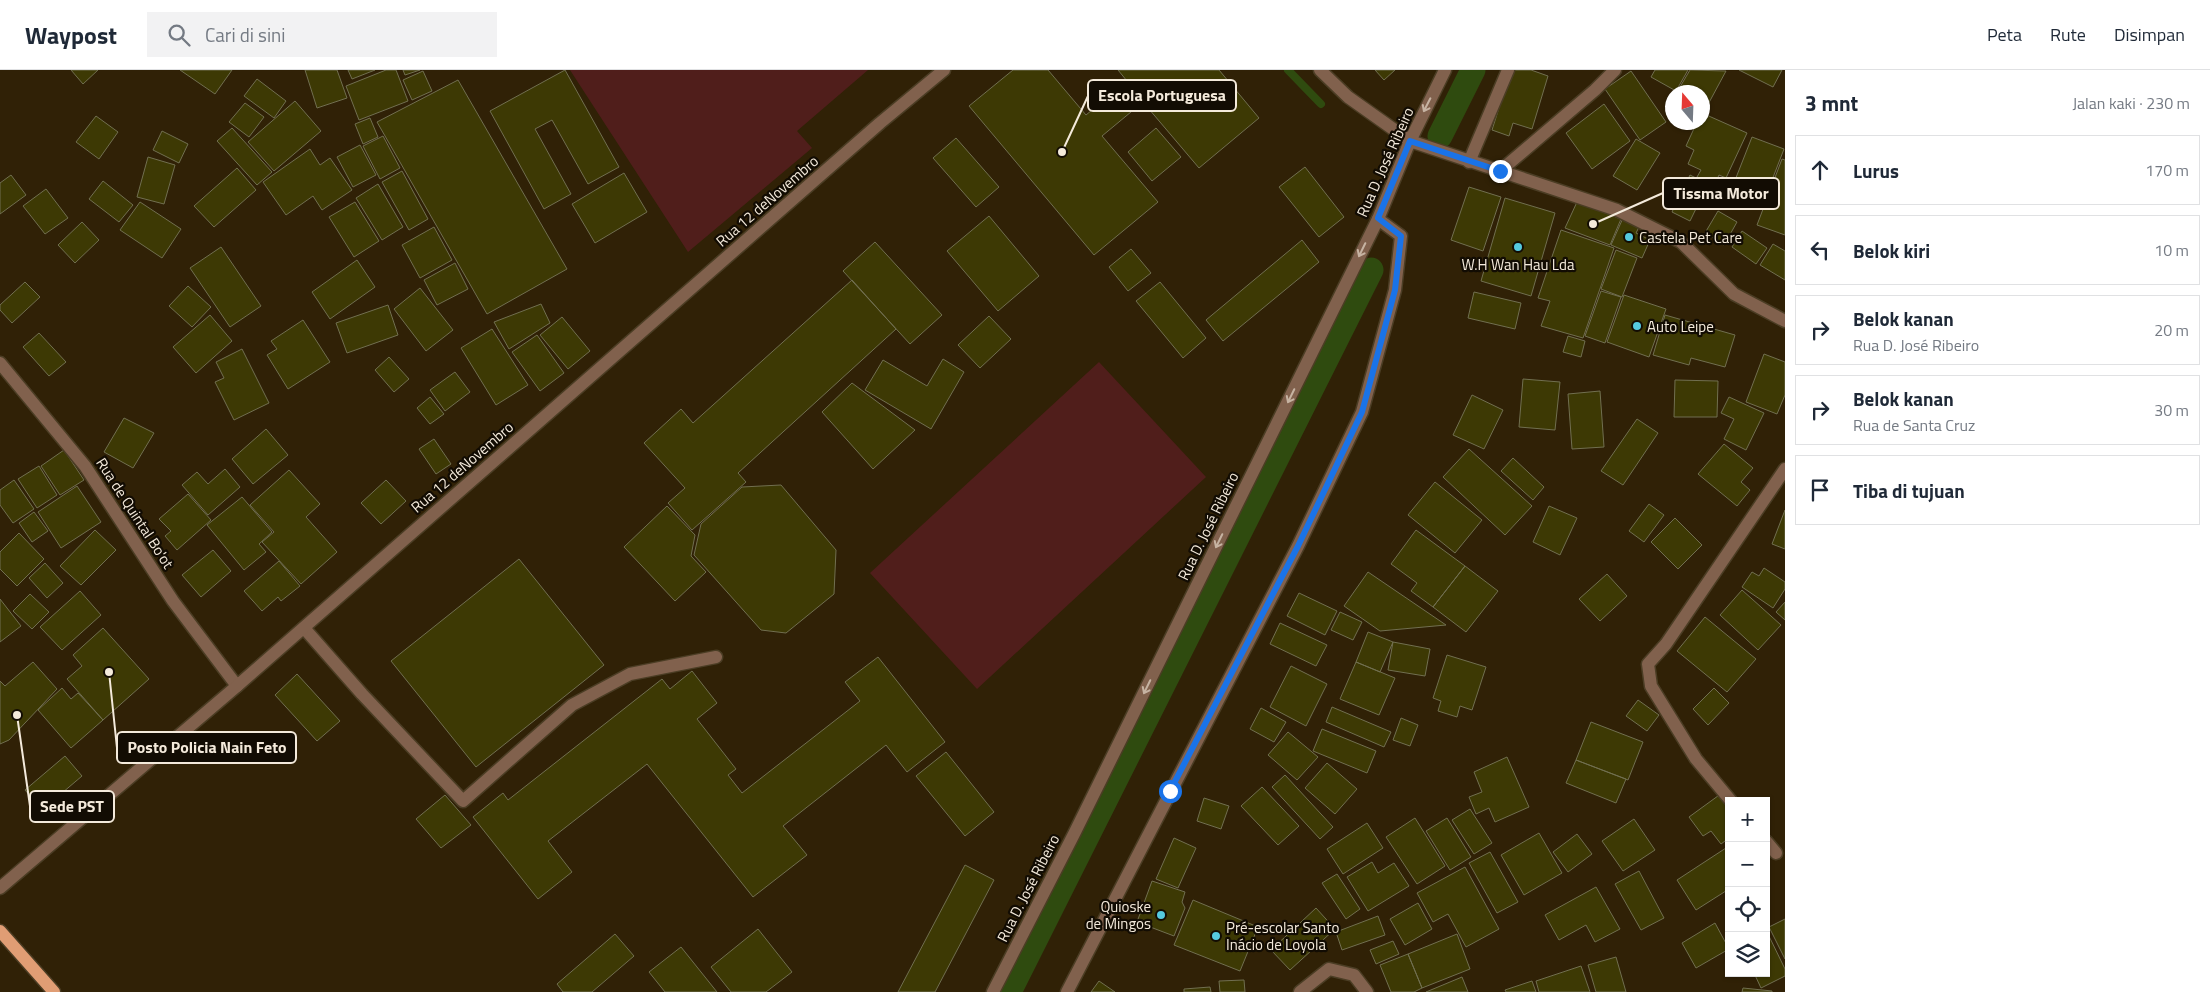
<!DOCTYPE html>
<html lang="id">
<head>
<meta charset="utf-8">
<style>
	:root { --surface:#fff; --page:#f2f2f3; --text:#1f2937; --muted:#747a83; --line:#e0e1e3 }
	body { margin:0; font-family:"Titillium Web",sans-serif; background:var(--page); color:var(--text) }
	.controls { position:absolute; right:15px; bottom:15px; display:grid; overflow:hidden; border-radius:0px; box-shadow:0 1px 4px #0004 }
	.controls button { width:45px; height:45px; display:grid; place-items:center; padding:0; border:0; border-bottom:1px solid var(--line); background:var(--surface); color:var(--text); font:25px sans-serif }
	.compass { position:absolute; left:1665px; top:15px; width:45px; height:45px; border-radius:50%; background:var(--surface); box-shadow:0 1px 4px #0004; rotate:341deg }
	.stop { position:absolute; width:15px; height:15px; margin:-11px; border:4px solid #1a73e8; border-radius:50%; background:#fff }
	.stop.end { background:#1a73e8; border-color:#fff; box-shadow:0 1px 5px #0008 }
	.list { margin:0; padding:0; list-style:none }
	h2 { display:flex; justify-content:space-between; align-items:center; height:65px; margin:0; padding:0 20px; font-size:21px }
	h2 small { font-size:16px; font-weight:400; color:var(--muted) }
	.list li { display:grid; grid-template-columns:32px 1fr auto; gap:15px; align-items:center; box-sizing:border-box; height:70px; margin:0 10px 10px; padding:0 10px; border:1px solid var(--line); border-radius:0px }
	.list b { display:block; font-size:19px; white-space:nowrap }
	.list p { margin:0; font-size:16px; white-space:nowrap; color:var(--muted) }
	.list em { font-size:16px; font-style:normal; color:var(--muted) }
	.icon { flex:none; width:28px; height:28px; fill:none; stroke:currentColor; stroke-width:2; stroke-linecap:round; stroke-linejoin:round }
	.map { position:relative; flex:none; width:1785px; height:922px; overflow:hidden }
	header { display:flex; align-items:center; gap:30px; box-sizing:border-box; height:70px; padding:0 25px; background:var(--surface); border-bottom:1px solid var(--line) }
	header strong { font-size:24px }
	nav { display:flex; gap:28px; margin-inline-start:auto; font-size:18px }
	.search { width:350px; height:45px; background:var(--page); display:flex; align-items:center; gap:12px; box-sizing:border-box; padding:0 18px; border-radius:0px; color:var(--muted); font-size:19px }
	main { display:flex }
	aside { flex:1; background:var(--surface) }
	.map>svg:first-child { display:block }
	.green { fill:#501e1b }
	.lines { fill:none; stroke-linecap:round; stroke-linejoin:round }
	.stream { stroke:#2f4b0f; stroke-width:8 }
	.canal { stroke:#2f4b0f; stroke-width:25 }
	.building { fill:#3d3904; stroke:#716f50 }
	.minor-casing { stroke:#4b3d24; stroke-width:15 }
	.tertiary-casing { stroke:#4b3d24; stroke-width:15 }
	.primary-casing { stroke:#4b3d24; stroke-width:15 }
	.minor { stroke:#81614d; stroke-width:12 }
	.tertiary { stroke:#81614d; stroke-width:12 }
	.primary { stroke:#e09d74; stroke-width:12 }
	.oneway { stroke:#c6b3a2 }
	.route { stroke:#1a73e8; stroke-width:6 }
	.poi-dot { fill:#55cadf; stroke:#120c03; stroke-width:2 }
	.labels { text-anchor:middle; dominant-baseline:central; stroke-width:4.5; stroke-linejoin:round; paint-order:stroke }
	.street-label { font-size:15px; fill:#f4eadb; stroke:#120c03 }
	.poi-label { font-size:15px; fill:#f4eadb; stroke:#120c03; text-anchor:start }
	.leader { fill:none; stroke:#f4eadb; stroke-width:2 }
	.callout-dot { fill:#f4eadb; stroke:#120c03; stroke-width:2 }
	.callout { fill:#120c03; stroke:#f4eadb; stroke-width:2 }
	.callout-label { font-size:16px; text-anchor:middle; font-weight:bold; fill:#f4eadb }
</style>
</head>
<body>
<header>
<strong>Waypost</strong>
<div class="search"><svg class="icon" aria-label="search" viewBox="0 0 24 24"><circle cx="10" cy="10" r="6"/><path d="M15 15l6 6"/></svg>Cari di sini</div>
<nav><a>Peta</a><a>Rute</a><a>Disimpan</a></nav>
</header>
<main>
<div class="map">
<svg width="1785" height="922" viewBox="0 0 1785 922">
	<rect width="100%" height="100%" fill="#302106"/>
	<path class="green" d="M570,0H868L797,61L812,78L688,182Z
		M1099,292L1206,407L977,619L870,503Z"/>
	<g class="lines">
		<path class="stream" d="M1288,0L1321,34"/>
		<path class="canal" d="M1440,66L1473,0
			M1009,922L1371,200"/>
	</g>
	<path class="building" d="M71,0H98L83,14Z
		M180,0H232L215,24Z
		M305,0H337L347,28L317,38Z
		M348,0H375L352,9Z
		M386,0H396L408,31L359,50L346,16Z
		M403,0H420L405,5Z
		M565,0L619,97L588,114L552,50L535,59L571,124L544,139L490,41Z
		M1013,0H1048L1086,45L1127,11L1118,0H1219L1259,48L1199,98L1143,32L1102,66L1158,132L1094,185L969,36Z
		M1375,0H1395L1384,10Z
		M1511,0H1531L1548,6L1532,59L1513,53L1509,66L1492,60Z
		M1655,0H1688L1676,21L1651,7Z
		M1690,0L1726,1L1705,40L1702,38V22H1677Z
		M1739,0H1782L1773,17Z
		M423,1L432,21L412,30L403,10Z
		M1631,1L1666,52L1640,70L1605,19Z
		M257,9L286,31L274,48L244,26Z
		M458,10L567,199L487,244L377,52Z
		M295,31L321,61L274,101L248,72Z
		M245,33L264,47L249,67L229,52Z
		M1604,34L1630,71L1592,99L1566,63Z
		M1702,43L1747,63L1726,108L1719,105L1715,114L1697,107L1701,100L1688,94L1694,80L1686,76L1697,52H1702Z
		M96,46L118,62L99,89L76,72Z
		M370,48L378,67L363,74L355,54Z
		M232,58L272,102L257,115L217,71Z
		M1156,58L1181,87L1152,111L1128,82Z
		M162,61L188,74L179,93L153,80Z
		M383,66L400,98L380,109L363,76Z
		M1752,67L1784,79L1762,136L1730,123Z
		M956,68L999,117L976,137L933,88Z
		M1636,69L1660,83L1637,120L1613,106Z
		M360,75L376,105L353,117L337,87Z
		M310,79L320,95L330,88L352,120L322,140L313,126L286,145L263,112Z
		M148,87L175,95L164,134L137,127Z
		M1782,89L1785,90V165L1757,155Z
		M1305,97L1344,147L1319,167L1279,117Z
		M237,98L256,120L214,157L194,136Z
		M402,101L428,149L409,160L382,112Z
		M624,103L647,142L595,173L572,134Z
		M11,105L26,125L0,144V113Z
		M1690,105L1708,114L1690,151L1672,142Z
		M103,111L133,135L119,152L89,129Z
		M378,114L403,157L382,170L356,128Z
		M1469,117L1501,127L1483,181L1451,170Z
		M46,119L68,148L45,164L23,136Z
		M1505,128L1555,143L1531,226L1481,211Z
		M140,132L181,159L162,188L120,160Z
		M355,132L379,171L354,187L329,147Z
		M1577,132L1621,149L1610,175L1565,158Z
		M1718,141L1737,152L1724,175L1705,163Z
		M989,146L1039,206L998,241L947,181Z
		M1623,148L1640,155L1636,163L1650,170L1642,188L1611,175Z
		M82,152L99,170L75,193L58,175Z
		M434,157L452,190L420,208L402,175Z
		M1561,160L1614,178L1583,268L1541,256L1550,231L1538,228Z
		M1742,161L1767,178L1756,194L1732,177Z
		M1302,170L1319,192L1223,271L1206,250Z
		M875,172L942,245L910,274L843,201Z
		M1773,174L1785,181V210L1760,195Z
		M221,177L261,236L230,257L190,198Z
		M1131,179L1151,203L1128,221L1109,197Z
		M1616,180L1637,188L1622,227L1601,219Z
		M357,190L375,217L330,249L312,222Z
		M455,193L468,219L437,235L424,210Z
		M852,210L896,259L738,403L746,412L692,460L668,433L685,418L644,373L681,339L693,353Z
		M25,212L40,227L12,253L0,240V235Z
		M1160,212L1206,268L1183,288L1136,231Z
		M188,216L211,237L192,257L169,236Z
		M420,218L453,260L426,281L394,239Z
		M1601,221L1621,227L1605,273L1585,266Z
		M1474,222L1521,233L1515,259L1468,248Z
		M1624,225L1666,239L1649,287L1607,272Z
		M541,234L550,253L509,279L494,252Z
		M388,235L398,265L347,283L336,253Z
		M210,245L232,271L196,303L173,277Z
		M1665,245L1735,265L1725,297L1691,288L1689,295L1653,285Z
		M989,246L1011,269L980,298L958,275Z
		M562,247L590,281L568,299L540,265Z
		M303,250L330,292L288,319L267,285L277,279L271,271Z
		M492,259L528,315L496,335L461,278Z
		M39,263L66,292L49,306L23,277Z
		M537,265L564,303L540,321L512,282Z
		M1568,266L1585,271L1581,287L1563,282Z
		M242,279L269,333L234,350L215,312L224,308L216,292Z
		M1764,284L1785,292V325L1777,344L1746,332Z
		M389,287L409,309L394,322L375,300Z
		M943,289L964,302L931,359L865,320L883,290L927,316Z
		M455,302L470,322L445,341L430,320Z
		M1523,309L1560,312L1555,360L1519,357Z
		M1675,310L1718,311L1717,347H1674Z
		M852,313L915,360L873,399L822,342Z
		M1600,321L1604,377L1572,379L1568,324Z
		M1472,325L1503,340L1484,379L1453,365Z
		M430,327L444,344L430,354L417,338Z
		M1729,327L1764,343L1746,380L1724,369L1734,349L1721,343Z
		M124,348L154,363L133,398L104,382Z
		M1637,349L1658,363L1623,415L1601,401Z
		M266,359L288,385L253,414L232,389Z
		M434,369L451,394L436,404L419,379Z
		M1724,374L1753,398L1741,412L1750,420L1737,436L1698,404Z
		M1469,379L1532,436L1505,465L1443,407Z
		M64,380L84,410L60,425L41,396Z
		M1513,388L1544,417L1533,430L1501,401Z
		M39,396L57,425L37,438L18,409Z
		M225,399L240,417L208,445L182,415L197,402L208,414Z
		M289,400L320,434L306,447L337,482L301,514L262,472L274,462L250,435Z
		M14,410L34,439L13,453L0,435V420Z
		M386,410L406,431L381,454L361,433Z
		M1435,412L1482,450L1455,483L1408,445Z
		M781,415L836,480L834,524L786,563L761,560L694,485L701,454L742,417Z
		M77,416L101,452L61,478L38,442Z
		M188,424L211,450L177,480L165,466L171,461L159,449Z
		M242,427L272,462L259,474L266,482L244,500L207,455Z
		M1649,434L1664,445L1644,472L1629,461Z
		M667,436L695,465L691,486L706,502L675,531L624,477Z
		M1549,436L1577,448L1560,485L1533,472Z
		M1785,440V479L1772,474Z
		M34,442L48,461L32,472L19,453Z
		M1675,448L1702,475L1678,499L1651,472Z
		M95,460L116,480L81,515L60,496Z
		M1416,460L1465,496L1433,537L1411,521L1417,513L1391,494Z
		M19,463L44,489L17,516L0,499V482Z
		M213,480L231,501L201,527L182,505Z
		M519,489L604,595L476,697L391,591Z
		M279,491L300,516L281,531L278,527L262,541L244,521Z
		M45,493L63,513L47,528L29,508Z
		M1465,496L1498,521L1466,562L1433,537Z
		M1764,498L1785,512V519L1773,538L1742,517L1752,502L1759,506Z
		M1368,502L1446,555L1380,561L1344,536Z
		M1607,504L1627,526L1600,551L1579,529Z
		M1742,520L1781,555L1758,580L1720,545Z
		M80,521L101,545L62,580L40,557Z
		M1299,523L1337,541L1325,565L1287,546Z
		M30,524L49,542L32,559L13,541Z
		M0,529L21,556L0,572Z
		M1785,532V550L1776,542Z
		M1340,542L1362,552L1353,570L1331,560Z
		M1705,547L1756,589L1727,622L1677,581Z
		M1280,553L1327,575L1316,596L1270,574Z
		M103,558L149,609L103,650L67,609L82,596L73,585Z
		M1368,562L1393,572L1380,602L1356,592Z
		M1393,572L1430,579L1425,606L1388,600Z
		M1447,585L1486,597L1472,640L1460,636L1457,647L1438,641L1441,631L1433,628Z
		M878,587L945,672L907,702L886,675L783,756L807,785L753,827L647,694L548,771L572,802L538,829L473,747L503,723L508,730L662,609L670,619L692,601L717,633L697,649L736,699L728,705L742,723L860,631L845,612Z
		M33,592L57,619L9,670L0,674V611L5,616Z
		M1356,592L1395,608L1379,645L1340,629Z
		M1291,596L1327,614L1306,656L1270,637Z
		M297,604L340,651L317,671L275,625Z
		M62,618L71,629L78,623L103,650L71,678L38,640Z
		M1714,618L1729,633L1708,655L1693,639Z
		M1638,630L1659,645L1647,661L1626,646Z
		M1332,637L1391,662L1384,677L1326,652Z
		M1261,638L1286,652L1274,672L1250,659Z
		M1401,648L1418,655L1410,676L1393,670Z
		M1591,652L1643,672L1628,710L1576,690Z
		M1322,659L1376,681L1367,703L1313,681Z
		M1288,662L1318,687L1297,710L1268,685Z
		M946,682L994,742L965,766L916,706Z
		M65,686L82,706L42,740L25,720Z
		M1507,687L1529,737L1495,752L1489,738L1476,744L1469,727L1482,722L1474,702Z
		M1576,690L1626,709L1616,733L1566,713Z
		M1327,693L1357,719L1335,744L1305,718Z
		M1285,705L1333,757L1320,769L1272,717Z
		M1262,717L1299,756L1278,775L1241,736Z
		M1722,723L1729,732V768L1721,774L1711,761L1703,766L1689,747Z
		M445,725L471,755L441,778L416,749Z
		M1204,728L1229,736L1221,759L1197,751Z
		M1470,739L1492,773L1474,784L1452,750Z
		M1415,748L1445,796L1417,814L1386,767Z
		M1447,748L1471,787L1450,800L1426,761Z
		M1634,749L1655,780L1623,801L1602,771Z
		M1367,753L1383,778L1343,804L1327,779Z
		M1539,763L1562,803L1524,825L1501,785Z
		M1577,764L1592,784L1568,802L1553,782Z
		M1174,768L1196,778L1178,818L1156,809Z
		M1729,776V819L1696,840L1677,810Z
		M1490,782L1518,832L1497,843L1469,793Z
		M1372,792L1378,803L1394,793L1409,816L1368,841L1347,807Z
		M965,795L994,810L935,922H898Z
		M1465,797L1499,859L1466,877L1448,844L1433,852L1417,823Z
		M1639,801L1664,848L1641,860L1615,814Z
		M1337,804L1360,839L1346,849L1322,813Z
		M1152,811L1185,822L1182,832L1185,838L1174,866L1137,852Z
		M1596,817L1620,859L1595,872L1586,855L1559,870L1545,845Z
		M1193,830L1258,857L1240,901L1174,875Z
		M1418,833L1432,859L1405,875L1390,849Z
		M1316,838L1335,859L1290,900L1271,880Z
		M1378,846L1385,865L1342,880L1336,862Z
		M1785,849V889L1769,857Z
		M1715,853L1729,879L1696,898L1682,873Z
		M758,859L792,902L766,922H731L711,897Z
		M1766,860L1785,899V906L1761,918L1754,903H1766Z
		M615,864L634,886L592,922H563L557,914Z
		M1457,864L1470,899L1422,918L1408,884Z
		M1393,871L1399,884L1376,894L1370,880Z
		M681,877L717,922H665L649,902Z
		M1408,884L1422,918L1414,922H1391L1380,895Z
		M1616,887L1626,922H1596L1588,895Z
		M1581,896L1590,922H1539L1536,911Z
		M1462,907L1468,922H1426Z
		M1244,910L1245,922H1220L1219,911Z
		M1099,911L1115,922H1091Z
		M1532,911L1536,922H1506L1505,920Z
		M1210,917L1211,922H1184V919Z
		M1743,918L1772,921V922H1742Z"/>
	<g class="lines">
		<defs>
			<path id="minor" d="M1469,92L1508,0
				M1500,101L1595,20L1615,0
				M0,293L85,396L173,531L237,616
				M304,558L362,624L463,731L572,635L630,604L716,587
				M1731,731L1696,689L1651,616L1648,594L1666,574L1785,399
				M1766,771L1776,783
				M1067,922L1298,476L1362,342L1395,220L1401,166L1378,149
				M1300,922L1329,899L1354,905L1367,922"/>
			<path id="tertiary" d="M1320,0L1348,27L1410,71L1617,140L1681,172L1734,224L1785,251
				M0,818L237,616L880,53L944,0
				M993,922L1074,764L1378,149L1410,71L1445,0"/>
			<path id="primary" d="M0,861L54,922"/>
		</defs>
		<use href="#minor" class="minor-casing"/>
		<use href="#tertiary" class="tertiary-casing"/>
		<use href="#primary" class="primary-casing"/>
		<use href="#minor" class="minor"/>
		<use href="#tertiary" class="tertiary"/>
		<use href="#primary" class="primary"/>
	</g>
	<defs><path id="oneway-shaft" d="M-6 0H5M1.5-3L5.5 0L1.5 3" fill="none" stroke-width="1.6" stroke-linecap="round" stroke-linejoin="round" transform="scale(1.25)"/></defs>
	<g class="oneway">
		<use href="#oneway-shaft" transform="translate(1427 35) rotate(117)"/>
		<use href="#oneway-shaft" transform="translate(1362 180) rotate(116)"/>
		<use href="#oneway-shaft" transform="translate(1291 326) rotate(116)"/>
		<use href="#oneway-shaft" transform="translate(1219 471) rotate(116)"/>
		<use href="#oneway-shaft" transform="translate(1147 617) rotate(116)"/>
	</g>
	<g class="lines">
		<path class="route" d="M1170,721L1298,476L1362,342L1395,220L1401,166L1378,148L1410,71L1500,101"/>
	</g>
	<g class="poi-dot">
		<circle cx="1629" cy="167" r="5"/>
		<circle cx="1518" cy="177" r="5"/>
		<circle cx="1637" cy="256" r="5"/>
		<circle cx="1161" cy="845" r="5"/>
		<circle cx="1216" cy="866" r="5"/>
	</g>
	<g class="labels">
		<g class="street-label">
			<text transform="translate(1385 92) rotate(-66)">Rua D. José Ribeiro</text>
			<text transform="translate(767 131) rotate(-41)">Rua 12 deNovembro</text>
			<text transform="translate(462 397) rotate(-41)">Rua 12 deNovembro</text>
			<text transform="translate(135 443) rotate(57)">Rua de Quintal Bo'ot</text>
			<text transform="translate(1208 456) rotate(-64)">Rua D. José Ribeiro</text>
			<text transform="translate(1028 818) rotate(-63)">Rua D. José Ribeiro</text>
		</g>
		<g class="poi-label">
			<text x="1639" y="167">Castela Pet Care</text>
			<text x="1518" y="194" text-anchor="middle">W.H Wan Hau Lda</text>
			<text x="1647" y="256">Auto Leipe</text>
			<text x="1151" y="836" text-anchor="end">Quioske<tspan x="1151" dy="17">de Mingos</tspan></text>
			<text x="1226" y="857">Pré-escolar Santo<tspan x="1226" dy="17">Inácio de Loyola</tspan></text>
		</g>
	</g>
	<path class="leader" d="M1062 82L1088 26M1593 154L1663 123M109 602L117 678M17 645L30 736"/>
	<g class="callout-dot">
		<circle cx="1062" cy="82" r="5"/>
		<circle cx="1593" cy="154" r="5"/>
		<circle cx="109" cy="602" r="5"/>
		<circle cx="17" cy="645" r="5"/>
	</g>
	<g class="callout">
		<rect x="1088" y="10" width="148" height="31" rx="5"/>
		<rect x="1663" y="108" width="116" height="31" rx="5"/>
		<rect x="117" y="662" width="179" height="31" rx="5"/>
		<rect x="30" y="721" width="84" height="31" rx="5"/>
	</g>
	<g class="callout-label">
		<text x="1162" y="31">Escola Portuguesa</text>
		<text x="1721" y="129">Tissma Motor</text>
		<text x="207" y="683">Posto Policia Nain Feto</text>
		<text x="72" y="742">Sede PST</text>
	</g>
</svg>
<div class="controls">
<button>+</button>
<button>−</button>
<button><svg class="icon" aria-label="locate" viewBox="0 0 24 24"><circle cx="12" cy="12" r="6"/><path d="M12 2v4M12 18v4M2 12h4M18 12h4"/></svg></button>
<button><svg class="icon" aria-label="layers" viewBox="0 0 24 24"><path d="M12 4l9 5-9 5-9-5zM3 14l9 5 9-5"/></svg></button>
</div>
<svg class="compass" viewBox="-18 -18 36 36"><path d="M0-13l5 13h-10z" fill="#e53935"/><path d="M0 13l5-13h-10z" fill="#747a83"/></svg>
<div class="stop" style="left:1170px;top:721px"></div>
<div class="stop end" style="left:1500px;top:101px"></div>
</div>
<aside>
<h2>3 mnt<small>Jalan kaki · 230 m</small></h2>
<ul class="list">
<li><svg class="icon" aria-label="ahead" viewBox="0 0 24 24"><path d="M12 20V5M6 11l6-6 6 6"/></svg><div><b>Lurus</b></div><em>170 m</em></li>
<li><svg class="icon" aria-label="left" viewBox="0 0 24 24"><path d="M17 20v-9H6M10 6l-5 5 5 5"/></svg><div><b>Belok kiri</b></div><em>10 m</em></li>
<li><svg class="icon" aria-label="right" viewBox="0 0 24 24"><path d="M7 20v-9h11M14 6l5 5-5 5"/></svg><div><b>Belok kanan</b><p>Rua D. José Ribeiro</p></div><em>20 m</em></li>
<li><svg class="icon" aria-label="right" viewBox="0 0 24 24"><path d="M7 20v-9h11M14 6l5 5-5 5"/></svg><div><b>Belok kanan</b><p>Rua de Santa Cruz</p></div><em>30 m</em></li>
<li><svg class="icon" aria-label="arrive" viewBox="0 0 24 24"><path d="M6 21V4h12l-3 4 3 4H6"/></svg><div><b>Tiba di tujuan</b></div></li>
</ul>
</aside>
</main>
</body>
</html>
